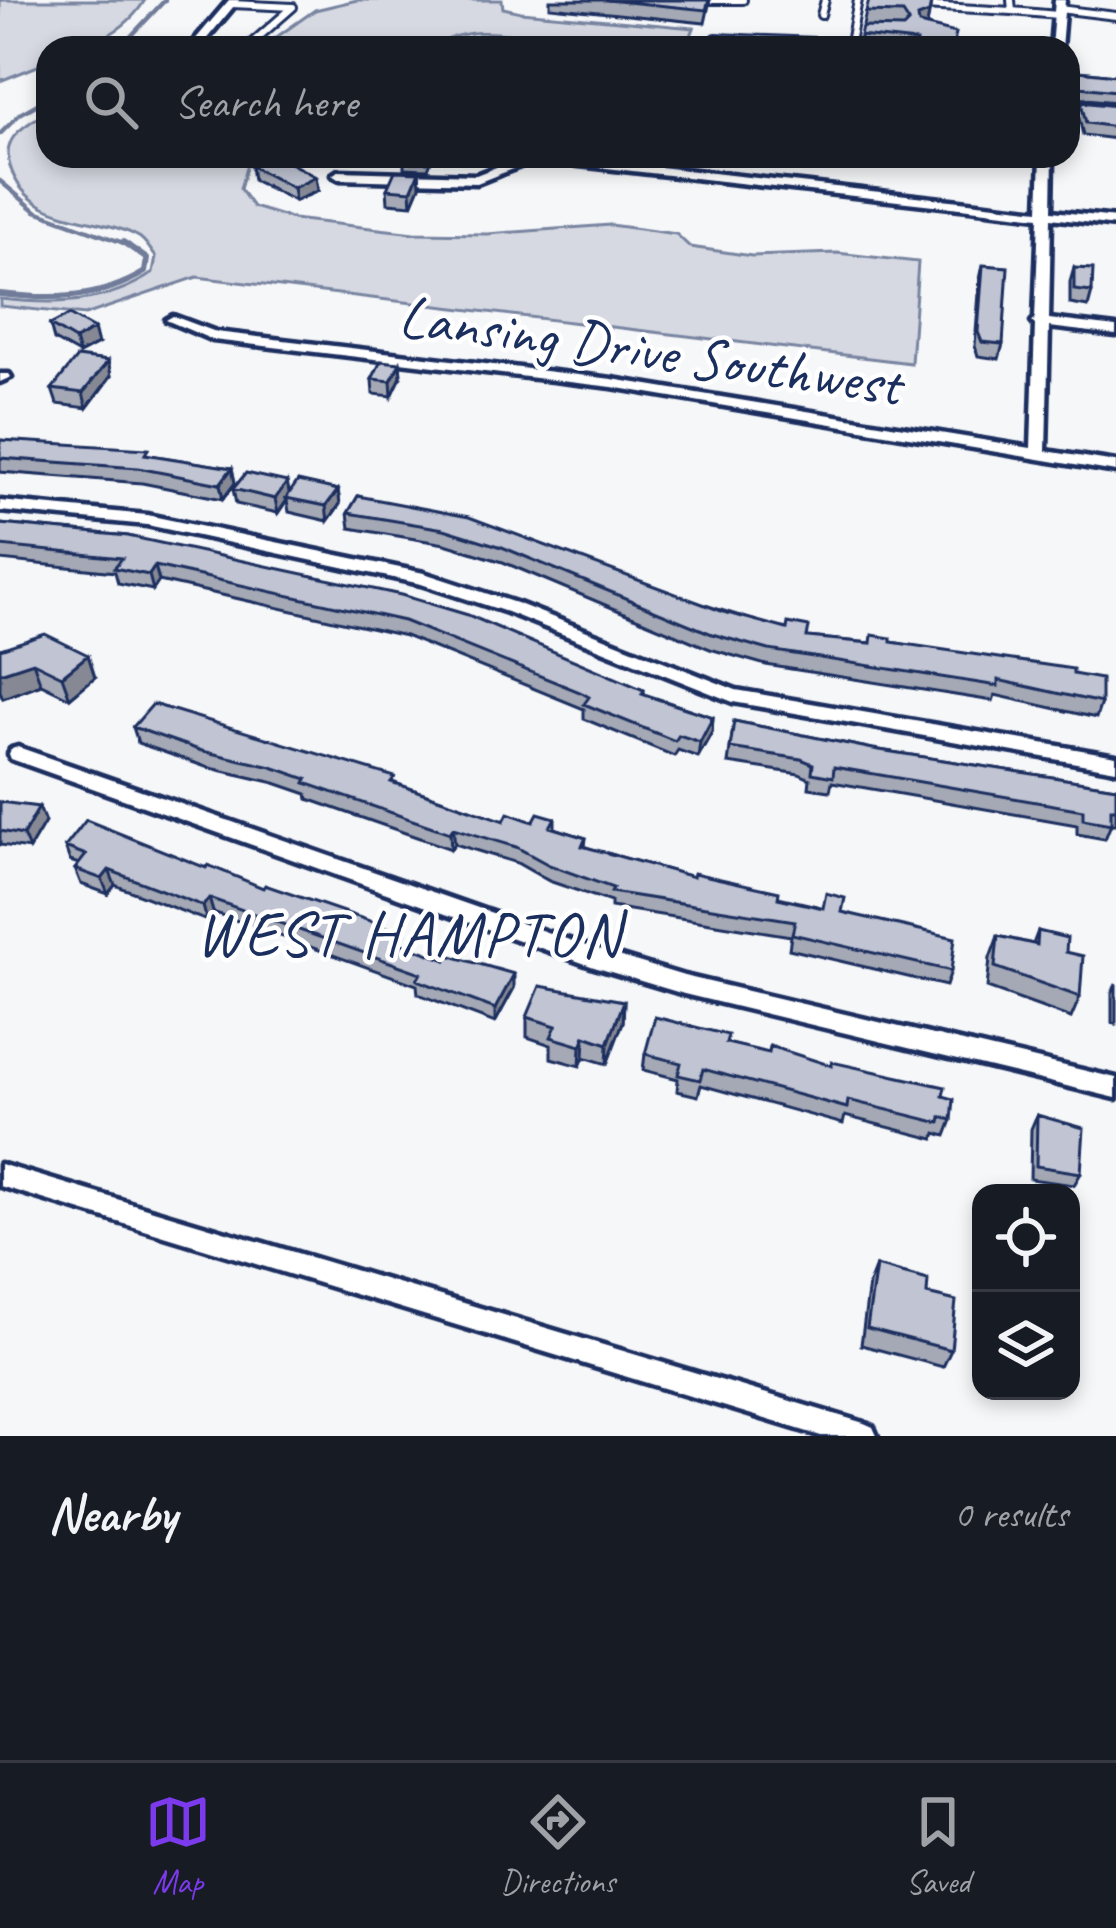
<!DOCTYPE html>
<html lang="en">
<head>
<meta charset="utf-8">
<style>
	:root { --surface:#171b24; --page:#242831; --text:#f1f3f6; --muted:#9ea1a6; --line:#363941; --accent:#7c3aed }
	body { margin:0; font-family:Caveat,sans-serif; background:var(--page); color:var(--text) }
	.controls { position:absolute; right:36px; bottom:36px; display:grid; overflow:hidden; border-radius:24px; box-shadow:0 6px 18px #0003 }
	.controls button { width:108px; height:108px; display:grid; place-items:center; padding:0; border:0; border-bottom:3px solid var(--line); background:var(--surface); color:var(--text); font:60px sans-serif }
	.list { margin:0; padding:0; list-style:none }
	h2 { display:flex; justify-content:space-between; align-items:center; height:156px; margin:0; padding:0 48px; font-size:51px }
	h2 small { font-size:39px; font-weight:400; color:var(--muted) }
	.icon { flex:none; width:66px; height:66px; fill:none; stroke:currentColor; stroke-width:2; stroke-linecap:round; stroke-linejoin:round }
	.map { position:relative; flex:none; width:1116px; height:1436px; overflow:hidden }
	.search { position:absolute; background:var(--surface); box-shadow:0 6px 18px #0003; left:36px; right:36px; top:36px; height:132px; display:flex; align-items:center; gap:30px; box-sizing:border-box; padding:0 42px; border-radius:36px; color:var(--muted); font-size:45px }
	.sheet { height:324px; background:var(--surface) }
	nav { display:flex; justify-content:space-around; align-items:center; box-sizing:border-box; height:168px; border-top:3px solid var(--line); background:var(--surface); font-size:33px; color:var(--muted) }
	nav a { display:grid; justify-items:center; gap:6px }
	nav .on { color:var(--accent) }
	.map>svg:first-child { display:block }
	.green { fill:#d6d9e2; stroke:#7884a0; stroke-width:3 }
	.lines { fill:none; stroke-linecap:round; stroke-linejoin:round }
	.stream-far1 { stroke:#707c99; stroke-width:4.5 }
	.stream { stroke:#707c99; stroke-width:6 }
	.lane-casing { stroke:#1b2f5e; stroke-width:12 }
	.street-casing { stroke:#1b2f5e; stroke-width:9 }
	.lane { stroke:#fff; stroke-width:6 }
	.street { fill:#fff; fill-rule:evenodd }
	.wall { fill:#a5a9b5; stroke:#1b2f5e; stroke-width:3 }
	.shaded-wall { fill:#868994; stroke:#1b2f5e; stroke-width:3 }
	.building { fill:#c0c4d3; stroke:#1b2f5e; stroke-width:3 }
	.labels { text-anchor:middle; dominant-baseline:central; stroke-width:9; stroke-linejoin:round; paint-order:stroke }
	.street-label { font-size:60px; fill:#1b2f5e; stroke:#fff }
	.neighbourhood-label { font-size:63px; letter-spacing:3px; fill:#1b2f5e; stroke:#fff }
</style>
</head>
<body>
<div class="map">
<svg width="1116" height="1436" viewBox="0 0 1116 1436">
	<rect width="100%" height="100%" fill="#f6f7f9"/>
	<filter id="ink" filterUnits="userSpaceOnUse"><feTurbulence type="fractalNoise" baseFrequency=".00833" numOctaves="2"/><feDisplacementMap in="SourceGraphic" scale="24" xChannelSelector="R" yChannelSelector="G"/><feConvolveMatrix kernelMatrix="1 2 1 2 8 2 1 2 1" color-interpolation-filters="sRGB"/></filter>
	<g filter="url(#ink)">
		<path class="green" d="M0,0H145C123,36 88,48 48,48V62L0,81Z
			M357,0H502L503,8L521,12L694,28L688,43C647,42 605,42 564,41C522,39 471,19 434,48H261L315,10Z
			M48,111V156H257L247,164L240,189L253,207L293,219L414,233L487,234L610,225L676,234L690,247L752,256L837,253L918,262L911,363L197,277L85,315L0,306V299C55,305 105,305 153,273L156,257C150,250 145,239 137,236C93,213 28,225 10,166C1,136 25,126 48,111Z"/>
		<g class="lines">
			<path class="stream-far1" d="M120,48L165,0
				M0,134L20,114L48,98
				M0,181L36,211L129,245"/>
			<path class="stream" d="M0,294C52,300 99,300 145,272L147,259L123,242"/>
			<defs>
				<path id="lane" d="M697,0H743
					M1011,0L1012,11L1058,15
					M232,4L293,7L246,48
					M923,6L1012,11
					M1059,9L1116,16
					M821,15L825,0
					M716,38L866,44
					M850,43L858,0"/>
				<path id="street" d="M229,0H239L199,48H188Z
					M1055,0H1065L1061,48H1051Z
					M1068,102L1116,107V113L1068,108Z
					M524,156H562L1039,210L1041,156H1053L1052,211L1116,218V226L1051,218L1049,319L1116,327V335L1049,327L1046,451L1116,462V472L612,387L213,340L166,320L173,316L216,332L612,379L1031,448L1035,325L1032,322L1035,319L1039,217L535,160L477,183L338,179L332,175L338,171L476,175Z
					M0,374H9L11,377L0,382Z
					M0,501L147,515L424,573L519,604L736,690L1116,756V770L733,702L507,612L421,584L147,525L0,511Z
					M18,747L595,949L684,976L1116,1078V1098L684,994L594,967L11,759L9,754L11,749Z
					M0,1164L864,1423L873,1427L877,1436H821L0,1186Z"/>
			</defs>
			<use href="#lane" class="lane-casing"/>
			<use href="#street" class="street-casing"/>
			<use href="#lane" class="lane"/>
			<use href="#street" class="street"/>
		</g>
		<path class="wall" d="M550,0H710L705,23L550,7Z
			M910,0L927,26L953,48H858L866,12Z
			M1079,71L1116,75V102L1077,98L1076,82Z
			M1081,102L1116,106V139L1083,135L1078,114Z
			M433,156L428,169L404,168V162Z
			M251,166L316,177L318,191L295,201L253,180Z
			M419,172L420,186L412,205L388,203L387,189Z
			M983,265L1003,344L999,359L978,356L975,346L980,279Z
			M1074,268L1092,292L1088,307L1070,304V282Z
			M50,325L98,344L79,354L54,340Z
			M108,361L111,376L87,408L57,404L52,389Z
			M400,363L401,377L392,396L373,394L372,379Z
			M0,440L149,455L232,468L235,483L223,499L142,483L0,472Z
			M287,482L289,494L338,490L340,504L328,521L289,512L287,500L278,513L236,504L233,489Z
			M358,496L807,637L871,643L891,642L1073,674L1101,703L1096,718L995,695L993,701L766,665L710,649L503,562L445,544L350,528L348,513Z
			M0,524L128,536L644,690V694L713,717L712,732L698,757L678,750L674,756L584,719V709L405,636L159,581L153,590L118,583L115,572L0,560Z
			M0,649L95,677L70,698L41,684L3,698L0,692Z
			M734,721L873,749L1116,787V824H1111L1105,839L1077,834V825L832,782L830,791L809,788L810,779L799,774L728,763Z
			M133,727L395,783L504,821L533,822L555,818V828L586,838L585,847L693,877L842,912L951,971L946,986L789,949L791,936L611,907V902L549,881L517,863L455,844L451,849L308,799L307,794L275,783L206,767L138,743Z
			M0,802L45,822L29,849L0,845Z
			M65,847L206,868L514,988L495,1023L418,994L417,985L213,912L207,921L115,885L108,894L81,884L75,869L79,864L70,861Z
			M1038,931L1066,952L1080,997L1071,1018L987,988L990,958L998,936L1033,944Z
			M1116,984V1024L1112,1023V993Z
			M624,1001L623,1022L607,1064L584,1057L580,1066L551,1058V1045L527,1037V1017Z
			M726,1043L943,1096L952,1120L946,1136L936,1133L934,1139L845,1116L843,1124L701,1085L698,1096L677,1091L678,1079L643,1070L645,1054Z
			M1037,1115L1081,1173L1074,1185L1030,1179L1031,1129Z
			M876,1266L927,1294L951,1350L943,1367L861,1345L869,1284Z"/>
		<path class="shaded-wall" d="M931,3L925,37L914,41L918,17Z
			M419,172L420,186L412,205L411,191Z
			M316,177L318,191L295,201L293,188Z
			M94,329L98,344L79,354L75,340Z
			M108,361L111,376L87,408L83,393Z
			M400,363L401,377L392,396L391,381Z
			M232,468L235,483L223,499L220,484Z
			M287,482L290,497L286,498L287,500L278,513L275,499Z
			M338,490L340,504L328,521L326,506Z
			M155,566L159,581L153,590L149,575Z
			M88,655L95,677L70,698L62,676Z
			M33,662L41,684L3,698L0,691V673Z
			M713,717L712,732L698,757L700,742Z
			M39,807L45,822L29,849L23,835Z
			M453,828L455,844L451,849L450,833Z
			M109,870L115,885L108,894L102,879Z
			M209,898L213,912L207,921L203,906Z
			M514,974V988L495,1023V1009Z
			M624,1001L623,1022L607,1064L608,1044Z
			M585,1036L584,1057L580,1066L581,1046Z"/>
		<path class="building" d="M607,0H709L706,10Z
			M869,0H910L931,3L929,13L918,17L919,24L956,33L953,48H916L917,42L860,36L862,27L903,28L909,22L903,13L866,12Z
			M511,34L503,48H489Z
			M609,37L676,39L679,48H608Z
			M1079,71L1116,75V91L1080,87Z
			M1081,102L1116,106V127L1086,123Z
			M275,156H277L316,177L293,188L251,166Z
			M406,156H430L427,162H404Z
			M395,171L419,172L411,191L387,189Z
			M983,265L1008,267L1003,344L982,342L978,332Z
			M1074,268L1093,269L1092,292L1074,290Z
			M69,315L94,329L75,340L50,325Z
			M77,357L108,361L83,393L52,389Z
			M381,361L400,363L391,381L372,379Z
			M0,440L148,449L145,454L232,468L220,484L138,468L0,458Z
			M246,473L287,482L275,499L233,489Z
			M298,481L338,490L326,506L286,498Z
			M358,496L469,517L724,612L787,629L788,623L809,627L807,637L871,643L872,635L891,638V642L1073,669V674L1101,679V703L998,680V686L769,650L712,634L502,547L444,529L348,513Z
			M0,524L128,536L401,595L468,615L644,690L642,694L713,717L700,742L679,735L675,741L584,704L589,697L580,692L404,621L155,566L149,575L114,568L122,558L0,546Z
			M45,634L88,655L62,676L33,662L0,673V649Z
			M153,704L395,777L391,782L504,821L508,813L533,822L538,813L555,818L550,827L586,838L582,846L693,877L694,873L779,892L778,898L823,908L826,893L845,898L842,912L955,938L951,971L792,934L795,921L611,892L613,888L549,865L516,847L453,828L450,833L305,783L307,779L272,767L202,751L133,727Z
			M734,721L873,749L1116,787V809H1111V824L1083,819V810L834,767L833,777L812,773L813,764L801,759L730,748Z
			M0,802L39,807L23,835L0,831Z
			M86,820L206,868L208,865L263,888L265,885L405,933L400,943L446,960L448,955L514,974L495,1009L417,980L421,973L209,898L203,906L109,870L102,879L75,869L86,855L65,847Z
			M1038,931L1067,938L1066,952L1083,956L1080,997L995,967L998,936L1037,945Z
			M540,986L624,1001L608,1044L585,1036L581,1046L551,1037L556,1026L527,1017Z
			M655,1017L728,1035L726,1043L769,1053L770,1046L832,1066V1062L945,1087L943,1096L954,1099L952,1120L941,1117L940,1123L848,1100L847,1108L703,1069L700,1080L678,1075L681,1063L645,1054Z
			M1037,1115L1084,1128L1081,1173L1036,1166Z
			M876,1266L928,1280L927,1294L956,1301L951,1350L867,1328Z"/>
	</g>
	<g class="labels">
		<g class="street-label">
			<text transform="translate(650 350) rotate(8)">Lansing Drive Southwest</text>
		</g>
		<g class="neighbourhood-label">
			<text x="409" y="934">WEST HAMPTON</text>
		</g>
	</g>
</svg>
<div class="controls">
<button><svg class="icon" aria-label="locate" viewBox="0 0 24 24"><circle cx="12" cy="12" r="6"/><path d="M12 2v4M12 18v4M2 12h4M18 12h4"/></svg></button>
<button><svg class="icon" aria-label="layers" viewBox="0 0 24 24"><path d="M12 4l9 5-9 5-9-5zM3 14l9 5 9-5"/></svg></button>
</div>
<div class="search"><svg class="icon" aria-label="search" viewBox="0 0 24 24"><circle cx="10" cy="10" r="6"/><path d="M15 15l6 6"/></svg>Search here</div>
</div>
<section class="sheet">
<h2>Nearby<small>0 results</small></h2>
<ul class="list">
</ul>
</section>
<nav>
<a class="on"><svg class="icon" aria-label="map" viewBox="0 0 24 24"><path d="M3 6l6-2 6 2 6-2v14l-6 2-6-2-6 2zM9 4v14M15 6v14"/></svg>Map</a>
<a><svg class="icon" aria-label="directions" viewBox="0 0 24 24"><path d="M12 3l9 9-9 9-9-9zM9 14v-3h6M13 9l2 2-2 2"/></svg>Directions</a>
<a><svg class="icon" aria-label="saved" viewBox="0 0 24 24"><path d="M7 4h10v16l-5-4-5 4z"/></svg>Saved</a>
</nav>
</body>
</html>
